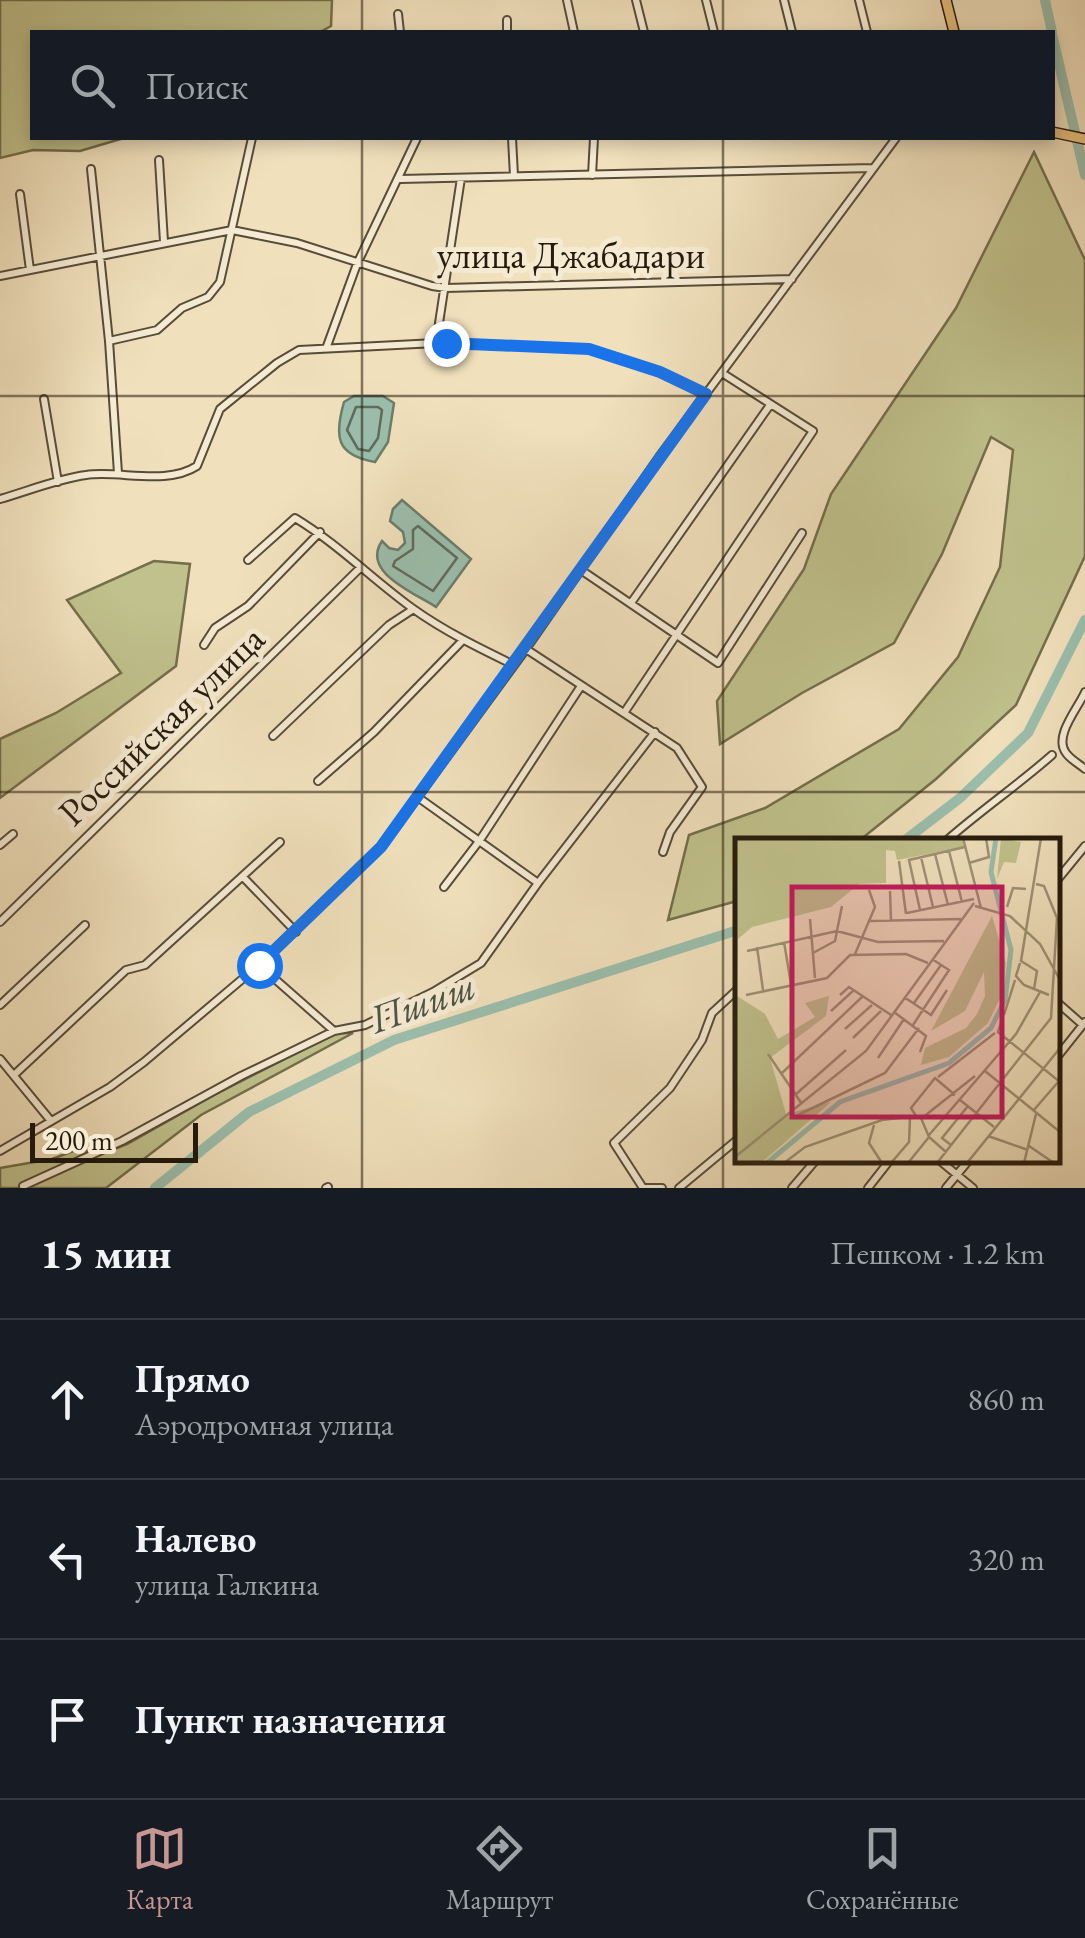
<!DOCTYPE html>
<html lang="ru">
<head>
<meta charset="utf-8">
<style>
	:root { --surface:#171b24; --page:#242831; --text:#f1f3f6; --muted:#9ea1a6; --line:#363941; --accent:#c59692 }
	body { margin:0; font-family:"EB Garamond",serif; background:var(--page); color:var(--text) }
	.scale { position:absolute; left:30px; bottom:25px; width:168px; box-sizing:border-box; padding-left:10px; border:5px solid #261b0d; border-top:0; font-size:28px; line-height:35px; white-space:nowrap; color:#261b0d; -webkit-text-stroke:8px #f5ebd3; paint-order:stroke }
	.stop { position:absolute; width:30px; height:30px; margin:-22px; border:8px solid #1a73e8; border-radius:50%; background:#fff }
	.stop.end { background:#1a73e8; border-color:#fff; box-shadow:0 2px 10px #0008 }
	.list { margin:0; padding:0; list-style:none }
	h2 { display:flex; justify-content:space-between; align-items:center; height:130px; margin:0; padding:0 40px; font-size:42px }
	h2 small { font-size:32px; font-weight:400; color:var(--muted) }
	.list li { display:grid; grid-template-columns:65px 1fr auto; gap:30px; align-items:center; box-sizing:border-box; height:160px; padding:0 40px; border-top:2px solid var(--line) }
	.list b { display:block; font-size:38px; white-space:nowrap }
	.list p { margin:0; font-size:32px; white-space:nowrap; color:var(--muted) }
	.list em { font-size:32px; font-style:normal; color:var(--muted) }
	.icon { flex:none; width:55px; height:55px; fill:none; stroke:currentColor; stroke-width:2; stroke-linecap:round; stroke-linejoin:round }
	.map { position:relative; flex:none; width:1085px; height:1188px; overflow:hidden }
	.search { position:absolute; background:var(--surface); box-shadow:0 5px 15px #0003; left:30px; right:30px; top:30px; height:110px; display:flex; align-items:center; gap:25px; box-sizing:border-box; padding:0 35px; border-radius:0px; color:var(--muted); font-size:38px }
	.sheet { height:610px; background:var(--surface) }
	nav { display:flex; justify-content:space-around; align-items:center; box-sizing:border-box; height:140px; border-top:2px solid var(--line); background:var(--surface); font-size:28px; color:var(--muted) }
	nav a { display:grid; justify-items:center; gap:5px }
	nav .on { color:var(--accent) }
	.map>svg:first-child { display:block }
	.green { fill:#c0c18c; stroke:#736e4c; stroke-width:2.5 }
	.water { fill:#9bbeac; stroke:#6c7d6c; stroke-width:2.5 }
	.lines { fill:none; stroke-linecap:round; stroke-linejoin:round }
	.shore { stroke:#606c5c; stroke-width:2.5 }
	.river { stroke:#9bbeac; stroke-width:10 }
	.street-casing { stroke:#584c39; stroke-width:10 }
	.primary-casing { stroke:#261b0d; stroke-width:12 }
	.street { stroke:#f5ebd3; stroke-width:6 }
	.primary { stroke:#e8c07e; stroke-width:9 }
	.route { stroke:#1a73e8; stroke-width:12 }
	.grid { fill:none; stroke:#261b0d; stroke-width:2.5; stroke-opacity:0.55 }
	.labels { text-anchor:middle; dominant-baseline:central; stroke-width:10; stroke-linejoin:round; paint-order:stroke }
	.street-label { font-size:38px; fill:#261b0d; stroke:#f5ebd3 }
	.water-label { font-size:40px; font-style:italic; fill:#4f5445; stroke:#f5ebd3 }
	.inset-river { fill:none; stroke:#9bbeac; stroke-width:5 }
	.inset-road { fill:none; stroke:#9f9176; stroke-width:2.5 }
	.view { fill:#c2185b; fill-opacity:0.15; stroke:#c2185b; stroke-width:5 }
	.inset-edge { fill:none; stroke:#261b0d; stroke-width:5 }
</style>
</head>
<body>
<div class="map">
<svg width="1085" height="1188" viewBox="0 0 1085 1188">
	<rect width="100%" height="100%" fill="#f0e0bc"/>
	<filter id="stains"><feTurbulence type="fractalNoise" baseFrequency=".002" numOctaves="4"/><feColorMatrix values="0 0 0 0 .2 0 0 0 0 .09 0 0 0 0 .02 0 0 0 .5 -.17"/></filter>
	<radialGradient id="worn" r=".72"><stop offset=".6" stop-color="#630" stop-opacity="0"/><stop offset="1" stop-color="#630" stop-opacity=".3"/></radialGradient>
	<path class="green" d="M0,0H332L331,26L320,32H32V138H124L80,151L33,150L0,158Z
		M1034,152L1085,260V556L1016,705L936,779L860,840L738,841L737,901L668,920L689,835L765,808L899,729L958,657L1000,567L1013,450L991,437L942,554L894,643L802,693L720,744L717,701L804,569L831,494L956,308Z
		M154,561L190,564L176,666L0,798V739L56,713L121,673L67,600Z
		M336,1033H353L201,1115L106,1188H0V1168L52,1159L76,1150L107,1152L127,1144L214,1095Z"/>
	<path class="water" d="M354,396H383L394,403L388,442L375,462C336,455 334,437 344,402Z
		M402,500L471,559L436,607C413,592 361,572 382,541L389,548L398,550L405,543L403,532L390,521L393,509Z"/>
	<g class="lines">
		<path class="shore" d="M356,407H378L382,410L378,438L369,451L358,449L347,430Z
			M418,526L457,558L433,591L393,566L395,561L413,549V530Z"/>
		<path class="river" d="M1045,0L1052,32
			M1052,34L1085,175
			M904,841L960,798L1028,733L1085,620
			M155,1188L249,1112L394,1040L738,930"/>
		<defs>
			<path id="street" d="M567,0L574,32
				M636,0L644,32
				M706,0L714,32
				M784,0L792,32
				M859,0L867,32
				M398,14L400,32
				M507,20V32
				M512,138L514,176
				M159,160L164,242
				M91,169L109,341L118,473
				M592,175L594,138
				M400,179L873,168
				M20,194L30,270
				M0,276L232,230L297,243L432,286L446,288L792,279
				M109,341L157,330L182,308L208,297L220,282L252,138
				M436,343L461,178
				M327,346L357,264L417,138
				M44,399L58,482
				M0,499C28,491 57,479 86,475C120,470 166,486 197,466L220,409L277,363L299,350L436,343L589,349L660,372L706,395
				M248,560L295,518C338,544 372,579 412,608C444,631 479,648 514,665
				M581,570L718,663L802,533
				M631,603L770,405
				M204,645L215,628L248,606L320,532
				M526,649L677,748L702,787L670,832L663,852
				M1085,692C1079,707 1053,736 1066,753C1070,759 1079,764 1085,769
				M624,713L813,431L722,373
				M273,736L389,625L412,610
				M318,781L374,732L463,640
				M419,798L538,883
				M946,841C980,811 1018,785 1052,755
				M0,845L13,834
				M243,877L296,932
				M1058,879L1085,846
				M444,887L480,840L581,686
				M0,922L361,567
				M259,965L334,1031
				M1058,1003L1083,1025
				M0,1005L85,925
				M1058,1056L1085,1022
				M0,1059L51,1121
				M14,1075L126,970L145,965L280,842
				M0,1151L110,1087L144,1062L259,965L381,847L526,649L659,457L896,138
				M939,1160L973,1188
				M23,1186L122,1141L241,1076L334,1031L365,1025L433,992L481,963L538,883L655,732
				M326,1188L328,1187
				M643,1188L614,1143L670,1088L702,1040L712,1013L738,989
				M643,1188H662
				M679,1188L738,1139
				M792,1188L816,1160
				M868,1188L890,1160
				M946,1188L969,1160"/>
			<path id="primary" d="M946,0L954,32
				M1052,132L1085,139"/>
		</defs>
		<use href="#street" class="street-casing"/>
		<use href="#primary" class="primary-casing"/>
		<use href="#street" class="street"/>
		<use href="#primary" class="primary"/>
	</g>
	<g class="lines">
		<path class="route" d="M259,965L381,847L706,394L660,372L589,349L446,343"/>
	</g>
	<path class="grid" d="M362,0V32M723,0V32M362,138V1188M723,138V1188M0,396H1085M0,792H1085"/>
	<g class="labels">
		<g class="street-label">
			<text x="571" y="254">улица Джабадари</text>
			<text transform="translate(161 725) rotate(-44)">Российская улица</text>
		</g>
		<g class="water-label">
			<text transform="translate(422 1002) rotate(-20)">Пшиш</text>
		</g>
	</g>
	<g transform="translate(735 838)">
		<rect width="325" height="325" fill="#f0e0bc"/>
		<path d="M0,0H227L229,9L162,22L160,13L151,12V45L124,46L96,69L17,89L3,101L2,158L30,176L43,201L80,179L70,165L94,158L91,178L35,220L51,276L96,264L26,325H0ZM266,0L286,4L281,25L269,24L262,41ZM257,78L271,125L268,154L253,185L214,219L186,227L190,210L231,190L242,176L250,158L249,134L230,173L196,193Z" fill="#c0c18c"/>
		<path class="inset-river" d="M32,325L105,264L214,225L256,190L270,162L276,112L256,34L261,0"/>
		<path class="inset-road" d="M228,0L246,70M214,13L227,64M200,16L213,67M186,19L198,69M164,23L171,76M234,25L254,19L251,0M155,53L156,83M240,68L275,78L305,106L325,142M272,69L278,50L291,51M185,72L174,22L230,9M172,75L239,61M75,81L80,140M134,83L226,81M49,104L56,146M22,109L28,152M12,113L102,93L143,104L209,103M78,115L100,103L107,68M120,116L140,69L134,52M285,125L281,138L289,147L314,157M299,151L302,133L286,123L306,0M11,157L92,140L115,117L171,116L193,125M105,157L114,149L156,177M169,159L196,177L212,152M179,165L206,127M96,173L119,152M159,174L191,198L185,214M269,177L280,142M267,181L263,194L325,244M178,187L214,132L197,121M110,191L137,167M118,200L146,173M33,216L67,266M143,220L169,181M250,233L325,294M47,235L127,159M203,239L260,195M60,257L111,212M225,262L259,289M298,273L324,243M61,278L150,235L184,190M181,278L176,270L200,240L220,257M186,280L194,299L211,314M187,280L240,238M139,287L134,305L147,325M194,297L281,196L305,154M253,298L293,312M216,307L207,300L233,268M294,308L319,325M0,319L131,213L239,65M49,325L70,309L147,282L181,278M156,325L174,304L175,280M173,325L194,299M202,325L316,180L322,80L309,48L301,46M232,325L325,210M289,325L301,276"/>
		<path class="view" d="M57,49H267V279H57Z"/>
		<rect width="325" height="325" class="inset-edge"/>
	</g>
	<rect width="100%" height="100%" filter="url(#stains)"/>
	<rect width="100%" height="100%" fill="url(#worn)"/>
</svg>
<div class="scale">200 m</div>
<div class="stop" style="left:259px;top:965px"></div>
<div class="stop end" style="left:446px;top:343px"></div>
<div class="search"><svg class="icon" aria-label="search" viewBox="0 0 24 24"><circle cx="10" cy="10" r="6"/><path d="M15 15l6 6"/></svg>Поиск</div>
</div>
<section class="sheet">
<h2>15 мин<small>Пешком · 1.2 km</small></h2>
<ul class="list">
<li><svg class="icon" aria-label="ahead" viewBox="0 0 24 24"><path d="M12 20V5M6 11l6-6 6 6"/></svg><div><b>Прямо</b><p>Аэродромная улица</p></div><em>860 m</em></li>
<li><svg class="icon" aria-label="left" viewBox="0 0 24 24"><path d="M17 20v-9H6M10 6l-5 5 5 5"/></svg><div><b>Налево</b><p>улица Галкина</p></div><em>320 m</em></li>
<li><svg class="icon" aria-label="arrive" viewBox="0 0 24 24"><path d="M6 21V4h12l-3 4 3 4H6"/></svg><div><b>Пункт назначения</b></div></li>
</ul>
</section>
<nav>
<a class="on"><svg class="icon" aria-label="map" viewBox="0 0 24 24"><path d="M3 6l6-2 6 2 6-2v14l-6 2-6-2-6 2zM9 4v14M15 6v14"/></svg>Карта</a>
<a><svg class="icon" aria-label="directions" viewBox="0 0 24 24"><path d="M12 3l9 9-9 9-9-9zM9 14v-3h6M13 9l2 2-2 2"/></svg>Маршрут</a>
<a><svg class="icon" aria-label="saved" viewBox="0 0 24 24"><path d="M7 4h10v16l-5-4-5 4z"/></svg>Сохранённые</a>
</nav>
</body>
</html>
